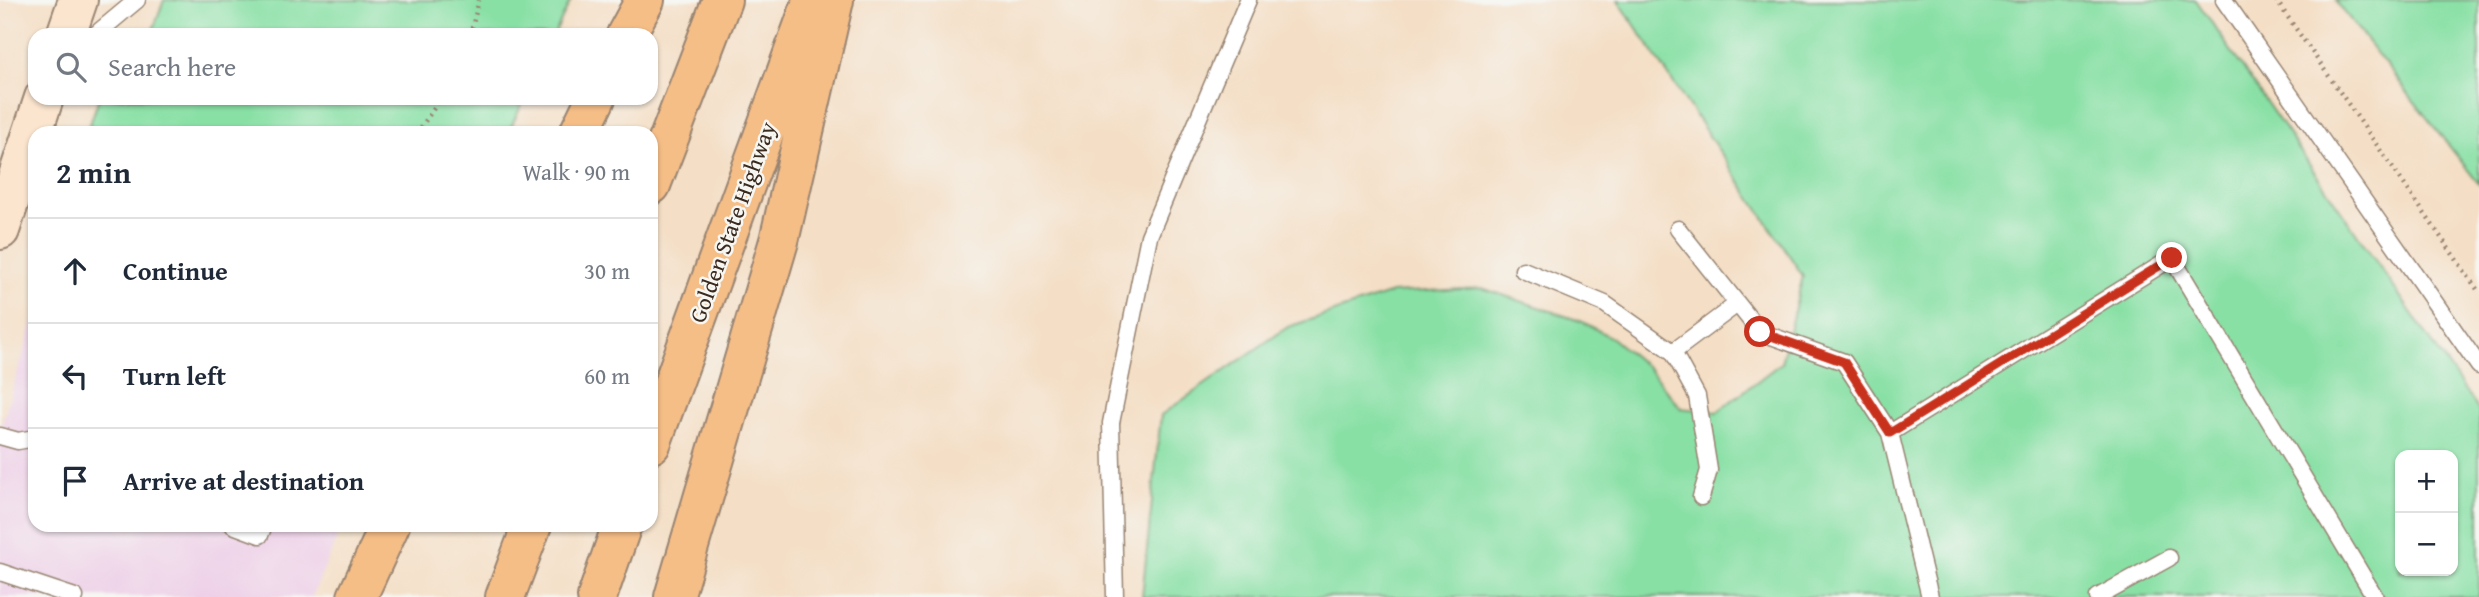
<!DOCTYPE html>
<html lang="en">
<head>
<meta charset="utf-8">
<style>
	:root { --surface:#fff; --page:#f6f6f7; --text:#1f2937; --muted:#747a83; --line:#e0e1e3 }
	body { margin:0; font-family:"Gentium Book Plus",serif; background:var(--page); color:var(--text) }
	.controls { position:absolute; right:21px; bottom:21px; display:grid; overflow:hidden; border-radius:14px; box-shadow:0 2px 5px #0004 }
	.controls button { width:63px; height:63px; display:grid; place-items:center; padding:0; border:0; border-bottom:2px solid var(--line); background:var(--surface); color:var(--text); font:35px sans-serif }
	.stop { position:absolute; width:21px; height:21px; margin:-16px; border:5px solid #c8321e; border-radius:50%; background:#fff }
	.stop.end { background:#c8321e; border-color:#fff; box-shadow:0 2px 7px #0008 }
	.list { margin:0; padding:0; list-style:none }
	h2 { display:flex; justify-content:space-between; align-items:center; height:91px; margin:0; padding:0 28px; font-size:30px }
	h2 small { font-size:23px; font-weight:400; color:var(--muted) }
	.list li { display:grid; grid-template-columns:46px 1fr auto; gap:21px; align-items:center; box-sizing:border-box; height:105px; padding:0 28px; border-top:2px solid var(--line) }
	.list b { display:block; font-size:26px; white-space:nowrap }
	.list em { font-size:23px; font-style:normal; color:var(--muted) }
	.icon { flex:none; width:38px; height:38px; fill:none; stroke:currentColor; stroke-width:2; stroke-linecap:round; stroke-linejoin:round }
	.map { position:relative; flex:none; width:2479px; height:597px; overflow:hidden }
	.search { position:absolute; background:var(--surface); box-shadow:0 2px 5px #0004; left:28px; top:28px; width:630px; height:77px; display:flex; align-items:center; gap:18px; box-sizing:border-box; padding:0 24px; border-radius:21px; color:var(--muted); font-size:26px }
	.panel { position:absolute; background:var(--surface); box-shadow:0 2px 5px #0004; left:28px; top:126px; width:630px; height:406px; border-radius:21px }
	.map>svg:first-child { display:block }
	.built { fill:#eed0e8 }
	.green { fill:#88e0a5; stroke:#628562; stroke-width:2; fill-rule:evenodd }
	.lines { fill:none; stroke-linecap:round; stroke-linejoin:round }
	.lane-casing { stroke:#988472; stroke-width:19 }
	.secondary-casing { stroke:#988472; stroke-width:42 }
	.highway-casing { stroke:#988472; stroke-width:42 }
	.path { stroke:#988472; stroke-width:4.5; stroke-dasharray:2 5; stroke-linecap:butt }
	.lane { stroke:#fff; stroke-width:16 }
	.secondary { stroke:#fbe5cf; stroke-width:38 }
	.highway { stroke:#f6be87; stroke-width:38 }
	.route { stroke:#c8321e; stroke-width:9 }
	.labels { text-anchor:middle; dominant-baseline:central; stroke-width:5; stroke-linejoin:round; paint-order:stroke }
	.street-label { font-size:23px; fill:#3b2a1e; stroke:#f6f6f2 }
</style>
</head>
<body>
<div class="map">
<svg width="2479" height="597" viewBox="0 0 2479 597">
	<rect width="100%" height="100%" fill="#f6f6f2"/>
	<filter id="ink" filterUnits="userSpaceOnUse"><feTurbulence type="fractalNoise" baseFrequency=".0143" numOctaves="2"/><feDisplacementMap in="SourceGraphic" scale="14" xChannelSelector="R" yChannelSelector="G"/><feConvolveMatrix kernelMatrix="1 2 1 2 8 2 1 2 1" color-interpolation-filters="sRGB"/></filter>
	<filter id="wash" filterUnits="userSpaceOnUse"><feTurbulence type="fractalNoise" baseFrequency=".00686" numOctaves="4" result="noise"/><feDisplacementMap in="SourceGraphic" scale="28" xChannelSelector="R" yChannelSelector="G"/><feGaussianBlur stdDeviation="1.57" result="paint"/><feColorMatrix in="noise" values="0 0 0 0 0 0 0 0 0 0 0 0 0 0 0 0 0 1.4 0 .05"/><feComposite in="paint" operator="in"/></filter>
	<g filter="url(#wash)">
		<rect width="100%" height="100%" fill="#f4dec5"/>
		<path class="built" d="M35,315V525H342L312,597H0V430Z"/>
		<path class="green" d="M164,0H571L554,35H146L153,30Z
			M1618,0H2196L2479,411V597H1142L1161,415L1288,327L1392,293L1482,288L1583,322L1612,338L1649,369L1681,408L1717,412L1781,363L1803,276ZM2400,455H2453V571H2400Z
			M2335,0H2479V184Z
			M99,98H525L508,133H87Z"/>
	</g>
	<g filter="url(#ink)">
		<g class="lines">
			<defs>
				<path id="lane" d="M2224,0L2479,366
					M95,35L137,0
					M1678,229L1760,332L1844,362L1890,433L2172,258L2375,597
					M1523,270L1605,304L1673,352L1697,396L1709,470L1701,497
					M1673,352L1737,304
					M1890,433L1930,597
					M0,436L18,441L35,438
					M233,525L260,535L264,525
					M0,572L75,597
					M1115,597L1111,423L1149,236L1248,0
					M2098,597L2169,558"/>
				<path id="secondary" d="M66,35L78,0
					M0,230L44,98"/>
				<path id="highway" d="M626,35L645,0
					M579,133L596,98
					M651,185L722,0
					M651,444L812,2
					M357,597L390,525
					M505,597L532,525
					M597,597L622,525
					M674,597L779,241L834,0"/>
			</defs>
			<use href="#lane" class="lane-casing"/>
			<use href="#secondary" class="secondary-casing"/>
			<use href="#highway" class="highway-casing"/>
			<path class="path" d="M2276,0L2479,292
				M470,35L479,0
				M201,133L230,130L239,133
				M417,133L441,98"/>
			<use href="#lane" class="lane"/>
			<use href="#secondary" class="secondary"/>
			<use href="#highway" class="highway"/>
		</g>
	</g>
	<g class="lines" filter="url(#ink)">
		<path class="route" d="M1760,332L1844,362L1890,433L2172,258"/>
	</g>
	<g class="labels">
		<g class="street-label">
			<text transform="translate(732 222) rotate(-70)">Golden State Highway</text>
		</g>
	</g>
</svg>
<div class="controls">
<button>+</button>
<button>−</button>
</div>
<div class="stop" style="left:1760px;top:332px"></div>
<div class="stop end" style="left:2172px;top:258px"></div>
<div class="search"><svg class="icon" aria-label="search" viewBox="0 0 24 24"><circle cx="10" cy="10" r="6"/><path d="M15 15l6 6"/></svg>Search here</div>
<section class="panel">
<h2>2 min<small>Walk · 90 m</small></h2>
<ul class="list">
<li><svg class="icon" aria-label="ahead" viewBox="0 0 24 24"><path d="M12 20V5M6 11l6-6 6 6"/></svg><div><b>Continue</b></div><em>30 m</em></li>
<li><svg class="icon" aria-label="left" viewBox="0 0 24 24"><path d="M17 20v-9H6M10 6l-5 5 5 5"/></svg><div><b>Turn left</b></div><em>60 m</em></li>
<li><svg class="icon" aria-label="arrive" viewBox="0 0 24 24"><path d="M6 21V4h12l-3 4 3 4H6"/></svg><div><b>Arrive at destination</b></div></li>
</ul>
</section>
</div>
</body>
</html>
